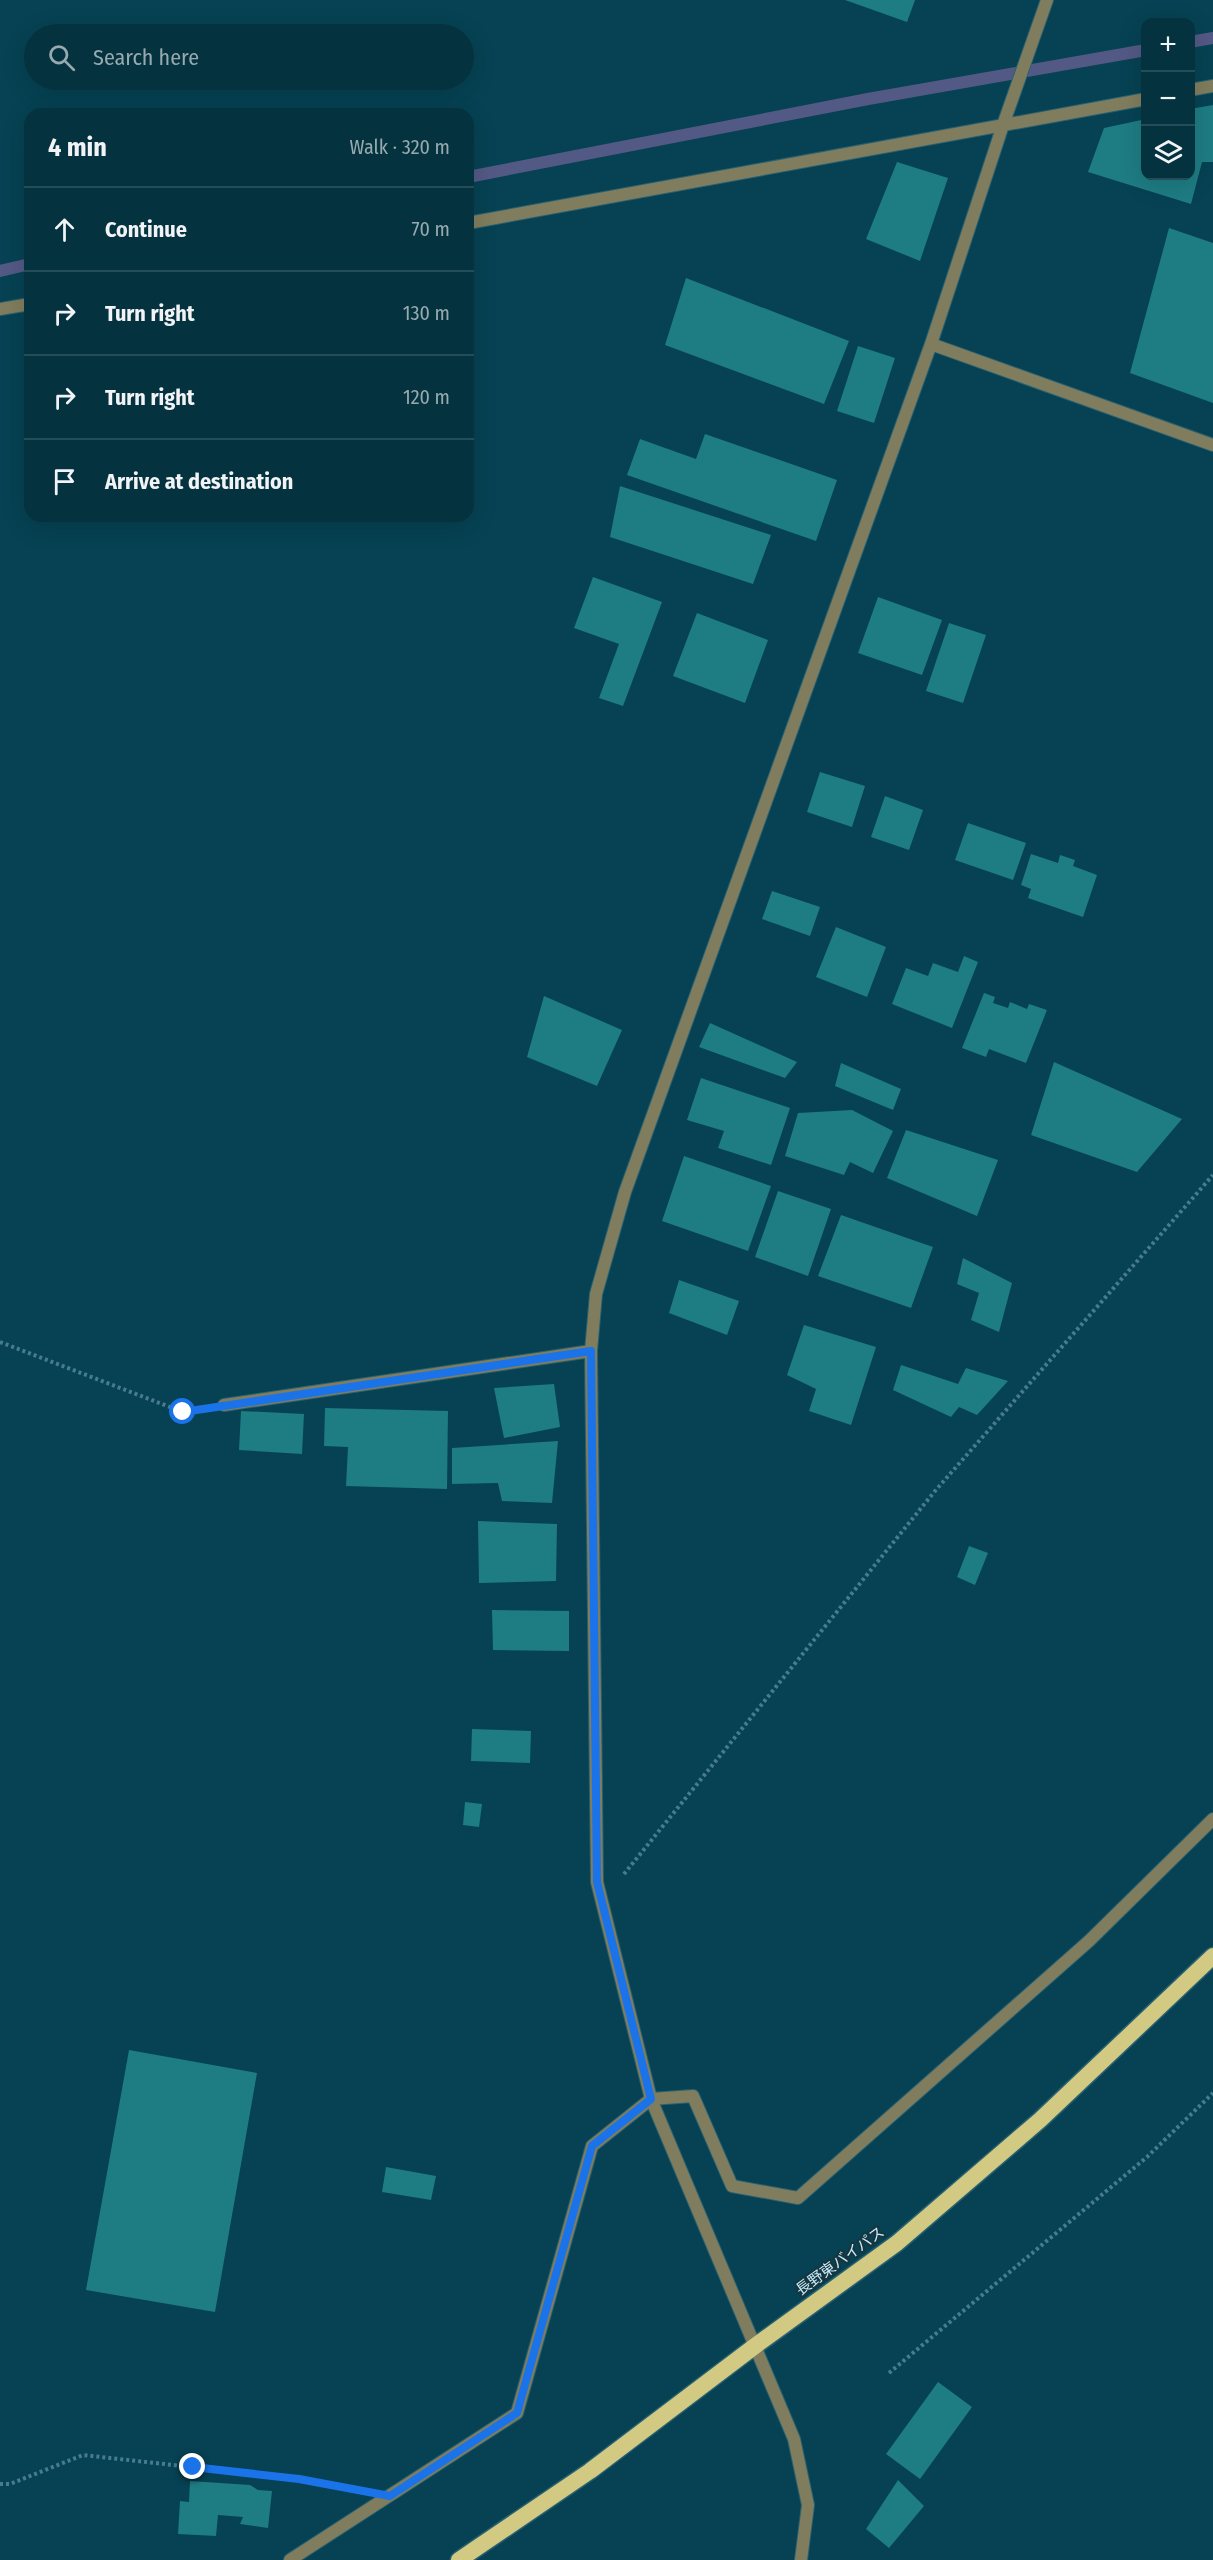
<!DOCTYPE html>
<html lang="en">
<head>
<meta charset="utf-8">
<style>
	:root { --surface:#04323e; --page:#0d3a45; --text:#f1f3f6; --muted:#97aab0; --line:#254d58 }
	body { margin:0; font-family:"Fira Sans Condensed","Noto Sans JP",sans-serif; background:var(--page); color:var(--text) }
	.controls { position:absolute; right:18px; top:18px; display:grid; overflow:hidden; border-radius:12px; box-shadow:0 6px 24px #0002 }
	.controls button { width:54px; height:54px; display:grid; place-items:center; padding:0; border:0; border-bottom:2px solid var(--line); background:var(--surface); color:var(--text); font:30px sans-serif }
	.stop { position:absolute; width:18px; height:18px; margin:-14px; border:4px solid #1a73e8; border-radius:50%; background:#fff }
	.stop.end { background:#1a73e8; border-color:#fff; box-shadow:0 2px 6px #0008 }
	.list { margin:0; padding:0; list-style:none }
	h2 { display:flex; justify-content:space-between; align-items:center; height:78px; margin:0; padding:0 24px; font-size:26px }
	h2 small { font-size:20px; font-weight:400; color:var(--muted) }
	.list li { display:grid; grid-template-columns:39px 1fr auto; gap:18px; align-items:center; box-sizing:border-box; height:84px; padding:0 24px; border-top:2px solid var(--line) }
	.list b { display:block; font-size:22px; white-space:nowrap }
	.list em { font-size:20px; font-style:normal; color:var(--muted) }
	.icon { flex:none; width:33px; height:33px; fill:none; stroke:currentColor; stroke-width:2; stroke-linecap:round; stroke-linejoin:round }
	.map { position:relative; flex:none; width:1213px; height:2560px; overflow:hidden }
	.search { position:absolute; background:var(--surface); box-shadow:0 6px 24px #0002; left:24px; top:24px; width:450px; height:66px; display:flex; align-items:center; gap:15px; box-sizing:border-box; padding:0 21px; border-radius:33px; color:var(--muted); font-size:22px }
	.panel { position:absolute; background:var(--surface); box-shadow:0 6px 24px #0002; left:24px; top:108px; width:450px; height:414px; border-radius:18px }
	.map>svg:first-child { display:block }
	.lines { fill:none; stroke-linecap:round; stroke-linejoin:round }
	.stream { stroke:#535985; stroke-width:12 }
	.building { fill:#1e7c83 }
	.minor-casing { stroke:#296171; stroke-width:14 }
	.trunk-casing { stroke:#296171; stroke-width:19 }
	.path { stroke:#487c8c; stroke-width:4; stroke-dasharray:3 3; stroke-linecap:butt }
	.minor { stroke:#807d5e; stroke-width:12 }
	.trunk { stroke:#d2ca83; stroke-width:16 }
	.route { stroke:#1a73e8; stroke-width:8 }
	.labels { text-anchor:middle; dominant-baseline:central; stroke-width:4.5; stroke-linejoin:round; paint-order:stroke }
	.street-label { font-size:15px; fill:#caedfb; stroke:#163640 }
</style>
</head>
<body>
<div class="map">
<svg width="1213" height="2560" viewBox="0 0 1213 2560">
	<rect width="100%" height="100%" fill="#064253"/>
	<g class="lines">
		<path class="stream" d="M1190,42L1213,38
			M468,177L868,99L1146,50
			M0,271L30,264"/>
	</g>
	<path class="building" d="M845,0H915L907,22Z
		M1213,105V162H1202L1191,204L1088,172L1104,128L1146,119V176H1190V109Z
		M897,162L948,178L920,261L866,239Z
		M1169,228L1213,243V403L1130,373Z
		M686,278L849,341L824,404L665,345Z
		M858,346L895,358L874,423L837,411Z
		M705,434L837,480L816,541L627,475L640,439L696,459Z
		M620,486L771,535L753,584L610,537Z
		M593,577L662,602L623,706L599,698L619,644L574,628Z
		M878,597L942,620L922,675L858,653Z
		M697,613L768,640L745,703L673,676Z
		M949,623L986,635L963,703L926,691Z
		M820,772L865,786L852,827L807,812Z
		M885,796L923,810L909,850L871,837Z
		M968,823L1026,843L1013,880L955,860Z
		M1031,854L1058,863L1060,855L1075,860L1073,866L1097,875L1083,917L1028,898L1031,889L1021,885Z
		M772,891L820,907L810,936L762,919Z
		M836,927L886,947L867,997L816,977Z
		M964,956L978,962L952,1028L892,1004L906,968L928,976L933,963L958,972Z
		M984,993L995,997L993,1003L1008,1008L1010,1002L1027,1009L1029,1004L1047,1010L1026,1063L989,1049L986,1057L962,1048Z
		M544,996L622,1030L597,1086L527,1057Z
		M710,1023L797,1062L785,1078L699,1047Z
		M1054,1062L1182,1119L1137,1172L1031,1135Z
		M841,1063L901,1089L893,1110L835,1086Z
		M701,1078L790,1108L771,1165L718,1148L724,1131L687,1120Z
		M852,1110L893,1131L873,1173L850,1162L844,1175L785,1156L798,1113Z
		M906,1130L998,1160L977,1216L887,1178Z
		M684,1156L771,1186L748,1251L662,1221Z
		M778,1191L831,1209L808,1276L755,1257Z
		M841,1215L933,1247L911,1308L818,1276Z
		M963,1258L1012,1283L999,1332L971,1320L979,1293L957,1284Z
		M679,1280L739,1301L727,1335L669,1313Z
		M804,1325L876,1347L851,1425L809,1411L816,1389L787,1375Z
		M901,1365L958,1384L966,1368L1008,1381L977,1415L959,1407L951,1417L893,1390Z
		M554,1384L560,1427L504,1438L494,1388Z
		M325,1408L448,1411L447,1489L346,1486L348,1447L324,1446Z
		M241,1411L304,1414L302,1454L239,1450Z
		M558,1441L552,1503L502,1501L498,1483L452,1484V1448Z
		M478,1521L557,1524L556,1581L479,1583Z
		M969,1546L988,1553L975,1585L957,1577Z
		M492,1610L569,1611V1651L493,1650Z
		M472,1729L531,1731L530,1763L471,1761Z
		M465,1802L482,1804L479,1827L463,1825Z
		M129,2050L257,2073L215,2312L86,2290Z
		M386,2167L436,2176L431,2200L382,2192Z
		M938,2382L972,2407L920,2479L886,2454Z
		M898,2480L924,2506L889,2548L866,2529Z
		M190,2481L250,2485L258,2490L272,2491L268,2528L240,2524L243,2517L218,2515L216,2536L178,2534L180,2501L189,2502Z"/>
	<g class="lines">
		<defs>
			<path id="minor" d="M1190,90L1213,86
				M468,223L1146,99
				M0,309L30,304
				M931,344L1213,445
				M224,1405L591,1351
				M290,2560L517,2413L592,2146L651,2099L693,2096L732,2186L798,2198L1089,1941L1213,1819
				M801,2560L808,2505L794,2439L651,2099L597,1882L591,1351L596,1294L625,1192L931,344L1003,125L1047,0"/>
			<path id="trunk" d="M459,2560L590,2471L755,2346L897,2243L1040,2120L1213,1956"/>
		</defs>
		<use href="#minor" class="minor-casing"/>
		<use href="#trunk" class="trunk-casing"/>
		<path class="path" d="M0,1342L183,1412L199,1409
			M624,1874L935,1491L1213,1175
			M889,2373L1147,2157L1213,2093
			M0,2484H10L83,2455L299,2479L351,2489"/>
		<use href="#minor" class="minor"/>
		<use href="#trunk" class="trunk"/>
	</g>
	<g class="lines">
		<path class="route" d="M183,1412L591,1351L597,1882L651,2099L592,2146L517,2413L390,2496L299,2479L193,2467"/>
	</g>
	<g class="labels">
		<g class="street-label">
			<text transform="translate(840 2261) rotate(-36)">長野東バイパス</text>
		</g>
	</g>
</svg>
<div class="controls">
<button>+</button>
<button>−</button>
<button><svg class="icon" aria-label="layers" viewBox="0 0 24 24"><path d="M12 4l9 5-9 5-9-5zM3 14l9 5 9-5"/></svg></button>
</div>
<div class="stop" style="left:183px;top:1412px"></div>
<div class="stop end" style="left:193px;top:2467px"></div>
<div class="search"><svg class="icon" aria-label="search" viewBox="0 0 24 24"><circle cx="10" cy="10" r="6"/><path d="M15 15l6 6"/></svg>Search here</div>
<section class="panel">
<h2>4 min<small>Walk · 320 m</small></h2>
<ul class="list">
<li><svg class="icon" aria-label="ahead" viewBox="0 0 24 24"><path d="M12 20V5M6 11l6-6 6 6"/></svg><div><b>Continue</b></div><em>70 m</em></li>
<li><svg class="icon" aria-label="right" viewBox="0 0 24 24"><path d="M7 20v-9h11M14 6l5 5-5 5"/></svg><div><b>Turn right</b></div><em>130 m</em></li>
<li><svg class="icon" aria-label="right" viewBox="0 0 24 24"><path d="M7 20v-9h11M14 6l5 5-5 5"/></svg><div><b>Turn right</b></div><em>120 m</em></li>
<li><svg class="icon" aria-label="arrive" viewBox="0 0 24 24"><path d="M6 21V4h12l-3 4 3 4H6"/></svg><div><b>Arrive at destination</b></div></li>
</ul>
</section>
</div>
</body>
</html>
